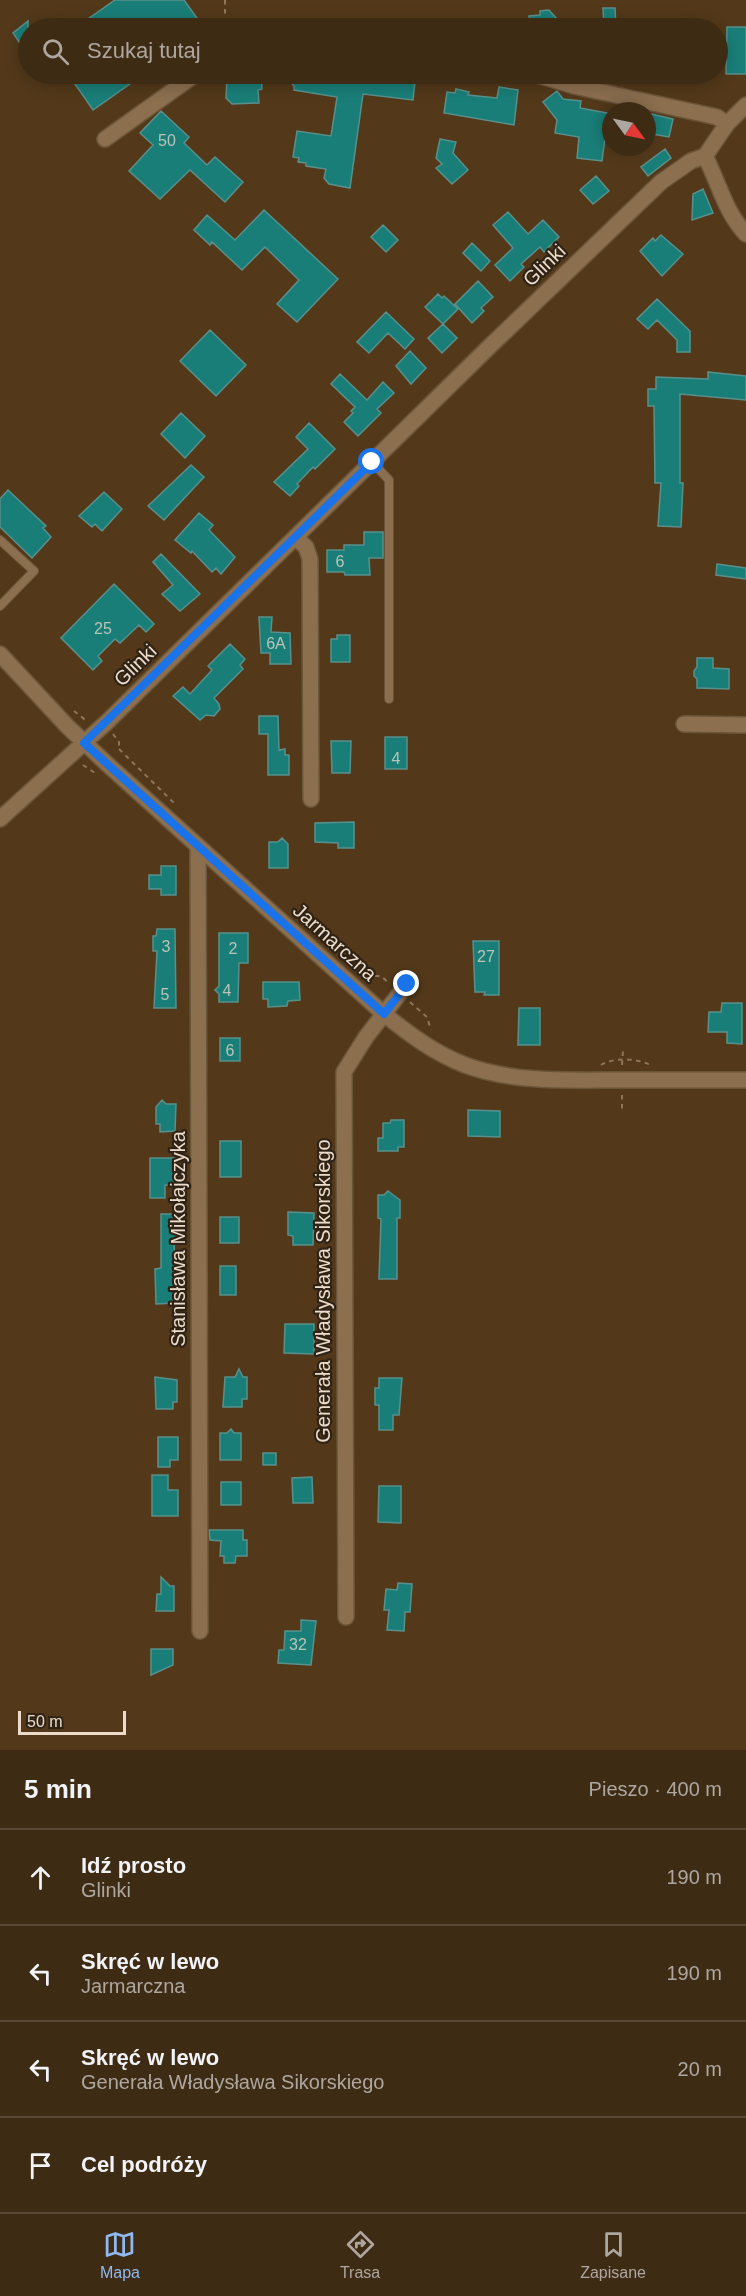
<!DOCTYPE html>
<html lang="pl">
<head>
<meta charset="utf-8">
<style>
	:root { --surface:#3e2b14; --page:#493722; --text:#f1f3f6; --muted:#ada7a0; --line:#574734; --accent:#90b9f0 }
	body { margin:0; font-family:Arial,sans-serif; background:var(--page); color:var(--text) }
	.compass { position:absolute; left:602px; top:102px; width:54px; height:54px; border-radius:50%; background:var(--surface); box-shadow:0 3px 15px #0003; rotate:123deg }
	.scale { position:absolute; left:18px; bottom:15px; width:108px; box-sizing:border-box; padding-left:6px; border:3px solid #eddccb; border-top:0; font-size:16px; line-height:21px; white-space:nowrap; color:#eddccb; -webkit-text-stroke:4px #2f2316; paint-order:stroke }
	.stop { position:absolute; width:18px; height:18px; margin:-14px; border:4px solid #1a73e8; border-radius:50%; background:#fff }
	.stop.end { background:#1a73e8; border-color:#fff; box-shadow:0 2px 6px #0008 }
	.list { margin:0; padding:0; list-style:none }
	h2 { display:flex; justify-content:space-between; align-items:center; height:78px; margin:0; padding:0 24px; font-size:26px }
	h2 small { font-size:20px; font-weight:400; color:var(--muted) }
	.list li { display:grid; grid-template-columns:39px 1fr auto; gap:18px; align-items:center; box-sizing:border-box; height:96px; padding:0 24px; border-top:2px solid var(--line) }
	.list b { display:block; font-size:22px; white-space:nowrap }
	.list p { margin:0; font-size:20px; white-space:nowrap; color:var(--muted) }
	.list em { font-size:20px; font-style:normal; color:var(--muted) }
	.icon { flex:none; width:33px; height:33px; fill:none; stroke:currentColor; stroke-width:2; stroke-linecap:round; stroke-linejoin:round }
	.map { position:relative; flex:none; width:746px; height:1750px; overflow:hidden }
	.search { position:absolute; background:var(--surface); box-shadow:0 3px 15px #0003; left:18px; right:18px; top:18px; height:66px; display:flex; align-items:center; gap:15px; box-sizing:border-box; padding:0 21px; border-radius:33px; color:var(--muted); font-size:22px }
	.sheet { height:462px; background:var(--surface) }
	nav { display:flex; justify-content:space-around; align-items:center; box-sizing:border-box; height:84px; border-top:2px solid var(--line); background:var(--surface); font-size:16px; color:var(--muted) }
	nav a { display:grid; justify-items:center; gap:3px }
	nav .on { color:var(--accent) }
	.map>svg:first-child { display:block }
	.building { fill:#1a7e78; stroke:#59908c; stroke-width:1.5 }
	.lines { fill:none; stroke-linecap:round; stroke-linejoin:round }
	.service-casing { stroke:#6b5539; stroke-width:10 }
	.minor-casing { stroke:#6b5539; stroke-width:18 }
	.path { stroke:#8d765c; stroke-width:2; stroke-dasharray:4.5 4.5; stroke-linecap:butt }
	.service { stroke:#8c6f4f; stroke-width:8 }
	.minor { stroke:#8c6f4f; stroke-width:15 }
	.route { stroke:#1a73e8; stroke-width:8 }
	.labels { text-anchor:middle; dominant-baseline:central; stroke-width:4.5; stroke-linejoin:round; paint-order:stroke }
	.number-label { font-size:16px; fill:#b8c4b6 }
	.street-label { font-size:20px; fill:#eddccb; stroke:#2f2316 }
</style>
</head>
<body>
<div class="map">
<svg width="746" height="1750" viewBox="0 0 746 1750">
	<rect width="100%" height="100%" fill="#53391a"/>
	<path class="building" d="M115,0H184L204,28H75Z
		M603,8H615L616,28H604Z
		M549,10L565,28H530L529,16L540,15V11Z
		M28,21V55L13,33Z
		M727,27H746V74H726Z
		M68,74H144L93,110Z
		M247,74H261L262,89L258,90L259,103L232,104L226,98L227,76H247Z
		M284,74H313L340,79V76H346V74H360L415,81L413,100L363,94L350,188L329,184L324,178L326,169L306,166V163L298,162L299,158L293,157L297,131L331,136L337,97L294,90V86Z
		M499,87L518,90L514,125L444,113L447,92L455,93L456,89L469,92L468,95L497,98Z
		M557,91L563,99L581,101L580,108L607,113L611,118V139L605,138L602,161L577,158L579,137L555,133L557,120L543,102Z
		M161,111L189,137L184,143L207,165L215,157L243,182L225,202L190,170L160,199L129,171L153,145L140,133Z
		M647,113L673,119L669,137L647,133Z
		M440,139L456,142L453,153L468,170L452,184L436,168L442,164L436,158Z
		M665,149L671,158L648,176L641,167Z
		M596,176L609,191L593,204L580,190Z
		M703,189L713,213L692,220L693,194Z
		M264,210L338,279L297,322L277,304L299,280L265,247L242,270L212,242L210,245L194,230L207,215L235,240Z
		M508,212L528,234L543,220L559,237L544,252L540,247L521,264L524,267L510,281L495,265L513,248L493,225Z
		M383,225L398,240L386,252L371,237Z
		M661,235L683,254L662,276L640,251L653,238L655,241Z
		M472,243L490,261L481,271L463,253Z
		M478,281L493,297L481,308L484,311L472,323L455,304Z
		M438,294L442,298L444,296L458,309L443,324L425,307Z
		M657,299L690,331V352H677V340L657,320L648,329L637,319Z
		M386,312L414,339L405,349L388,333L369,353L357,342Z
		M443,324L457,338L442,353L428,338Z
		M210,330L246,365L216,396L180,361Z
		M410,351L426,368L411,384L396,366Z
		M708,372L746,376V400L680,394V483H683L681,527L658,526L661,483H655L654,406H648V389H656V377L708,379Z
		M340,374L367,400L383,382L394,393L377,409L381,413L358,436L344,422L353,413L351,411L355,407L331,384Z
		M181,413L205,436L185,458L161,434Z
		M309,423L335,449L315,469L313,467L297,484L299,486L290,496L274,482L308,449L296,437Z
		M191,465L204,477L164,520L148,506Z
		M8,490L46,526L43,528L51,537L32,558L0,527V499Z
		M104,492L122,509L102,531L95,524L92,527L79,516Z
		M199,513L213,525L209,530L235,557L221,574L216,568L212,572L192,551L191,553L175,540Z
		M364,532H383V558H369L370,575H345L344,572H327V550H344V545H364Z
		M161,554L200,594L180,611L162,594L173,585L153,562Z
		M717,564L746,568V579L716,575Z
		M114,584L154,624L146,632L139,625L120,643L115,639L98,656L102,661L93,670L61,638Z
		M259,617H272L271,632L290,633L291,664H270V653H261Z
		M337,635H350V662H331V639H337Z
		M230,644L245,659L240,665L243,669L214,698L219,704L220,709L214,716L206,715L200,720L173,696L183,687L190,694L212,670L208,666Z
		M697,658H713V668L729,669V689L697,688V679L694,676V671L697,667Z
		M259,716H278L279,750L285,749V755H289V775H268V734H259Z
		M385,737H407V769H385Z
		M331,741H351L350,773H332Z
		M354,822V848H338V843L315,842V823Z
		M282,838L288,844V868H269V842H278Z
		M161,866H176V895H161V889H149V875H161Z
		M157,929H175L176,1008H154L157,951H153V936H156Z
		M219,933H248V963H239L238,1002H219V994L215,990L219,986Z
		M473,941H499V995H484L485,992H475Z
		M263,982H299L300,1000L288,1001L287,1006L268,1007V999H263Z
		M722,1003H742V1044L727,1043V1032H708L709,1012H721Z
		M519,1008H540V1045H518Z
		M220,1038H240V1061H220Z
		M162,1100L166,1104H176L175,1131L160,1132V1124H156V1107Z
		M468,1110L500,1111V1137L468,1136Z
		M391,1120H404V1147H398V1151H378V1138H383V1123H390Z
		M220,1141H241V1177H220Z
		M150,1158H177V1185H165V1198H150Z
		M388,1191L400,1200V1218H397V1279H379L381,1219L378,1218V1195H384Z
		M288,1212L314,1213L313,1245H293V1236L288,1235Z
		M161,1214H177V1227L179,1230L177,1238H174L176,1303L156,1304L155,1269L161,1268Z
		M220,1217H239V1243H220Z
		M220,1266H236V1295H220Z
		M285,1324H314V1354L284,1353Z
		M239,1369L243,1377H247V1399H242V1407H223L225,1377H235Z
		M155,1377L177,1380V1402H173V1409H156Z
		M379,1378H402L399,1415H393V1430H379V1405H375V1388H379Z
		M231,1429L234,1433H241V1460H220V1433H227Z
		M158,1437H178V1460H170V1467H158Z
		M263,1453H276V1465H263Z
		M152,1475H168V1490H178V1516H152Z
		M312,1477L313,1503H293L292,1478Z
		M221,1482H241V1505H221Z
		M379,1486H401V1523L378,1522Z
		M209,1530H243V1540H247V1556H236L235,1563H224V1556H220L221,1541L210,1540Z
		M161,1577L170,1586H174V1611H156L157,1594H161Z
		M398,1583L412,1584L410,1612H405L404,1631L387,1630L389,1610H384L386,1589L397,1590Z
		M301,1620L316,1621L311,1665L278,1663L279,1650H284L285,1631H301Z
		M151,1649H173V1665L151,1675Z"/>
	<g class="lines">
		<defs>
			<path id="service" d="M372,462L389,480V699
				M0,540L34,571L0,606"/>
			<path id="minor" d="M534,74L574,86L717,117L727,124
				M105,139L196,74
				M705,156C719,183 725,212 746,234
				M296,538L306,547L310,559L311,799
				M0,654L68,727L106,763L384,1014C409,1034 434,1053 465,1065C514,1083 567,1080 618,1080C661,1080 703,1080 746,1080
				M684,724L746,725
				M0,819L108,721L488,348L661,182L691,161L705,156L727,124L746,105
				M198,846L200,1631
				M346,1617L344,1072L366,1037L407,984"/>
		</defs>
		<use href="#service" class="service-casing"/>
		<use href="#minor" class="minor-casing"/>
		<path class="path" d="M225,0V28
			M74,711L88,722
			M113,734L119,742V750
			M119,749L175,804
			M83,765L95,773
			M366,976H381L390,984
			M410,1002L427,1017L431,1030
			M601,1065C614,1057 637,1058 650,1065
			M622,1065L623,1050
			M622,1095V1109"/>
		<use href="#service" class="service"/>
		<use href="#minor" class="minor"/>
	</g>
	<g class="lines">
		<path class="route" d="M372,462L84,743L384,1014L407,984"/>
	</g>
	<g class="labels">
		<g class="number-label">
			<text x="167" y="140">50</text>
			<text x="340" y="561">6</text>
			<text x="103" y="628">25</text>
			<text x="276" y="643">6A</text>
			<text x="396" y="758">4</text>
			<text x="166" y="946">3</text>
			<text x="233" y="948">2</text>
			<text x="486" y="956">27</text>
			<text x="227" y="990">4</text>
			<text x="165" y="994">5</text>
			<text x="230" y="1050">6</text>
			<text x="298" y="1644">32</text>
		</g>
		<g class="street-label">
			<text transform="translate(544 265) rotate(-44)">Glinki</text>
			<text transform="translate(135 665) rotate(-44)">Glinki</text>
			<text transform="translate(335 942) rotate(42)">Jarmarczna</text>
			<text transform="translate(178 1239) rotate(-90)">Stanisława Mikołajczyka</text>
			<text transform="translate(323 1291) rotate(-90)">Generała Władysława Sikorskiego</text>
		</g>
	</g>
</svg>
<svg class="compass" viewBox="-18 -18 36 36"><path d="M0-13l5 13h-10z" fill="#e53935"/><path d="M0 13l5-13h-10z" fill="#ada7a0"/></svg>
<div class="scale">50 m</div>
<div class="stop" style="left:372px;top:462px"></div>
<div class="stop end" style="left:407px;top:984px"></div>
<div class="search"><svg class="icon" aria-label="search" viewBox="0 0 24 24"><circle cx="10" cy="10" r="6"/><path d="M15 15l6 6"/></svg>Szukaj tutaj</div>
</div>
<section class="sheet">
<h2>5 min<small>Pieszo · 400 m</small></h2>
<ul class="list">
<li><svg class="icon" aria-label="ahead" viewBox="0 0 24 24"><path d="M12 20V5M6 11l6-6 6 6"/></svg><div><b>Idź prosto</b><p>Glinki</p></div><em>190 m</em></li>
<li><svg class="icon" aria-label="left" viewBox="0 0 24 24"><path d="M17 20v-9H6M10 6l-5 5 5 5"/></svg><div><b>Skręć w lewo</b><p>Jarmarczna</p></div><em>190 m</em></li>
<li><svg class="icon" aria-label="left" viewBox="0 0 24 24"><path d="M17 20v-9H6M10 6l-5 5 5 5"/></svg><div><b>Skręć w lewo</b><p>Generała Władysława Sikorskiego</p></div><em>20 m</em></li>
<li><svg class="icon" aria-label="arrive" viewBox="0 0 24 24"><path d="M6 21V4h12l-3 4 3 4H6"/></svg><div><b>Cel podróży</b></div></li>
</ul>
</section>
<nav>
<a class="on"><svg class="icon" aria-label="map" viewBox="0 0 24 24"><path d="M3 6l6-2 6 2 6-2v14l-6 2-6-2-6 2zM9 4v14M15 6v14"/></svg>Mapa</a>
<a><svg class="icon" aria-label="directions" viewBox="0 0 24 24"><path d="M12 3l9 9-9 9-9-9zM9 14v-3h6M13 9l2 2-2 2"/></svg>Trasa</a>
<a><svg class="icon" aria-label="saved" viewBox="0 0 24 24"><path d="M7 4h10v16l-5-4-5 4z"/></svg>Zapisane</a>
</nav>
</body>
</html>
